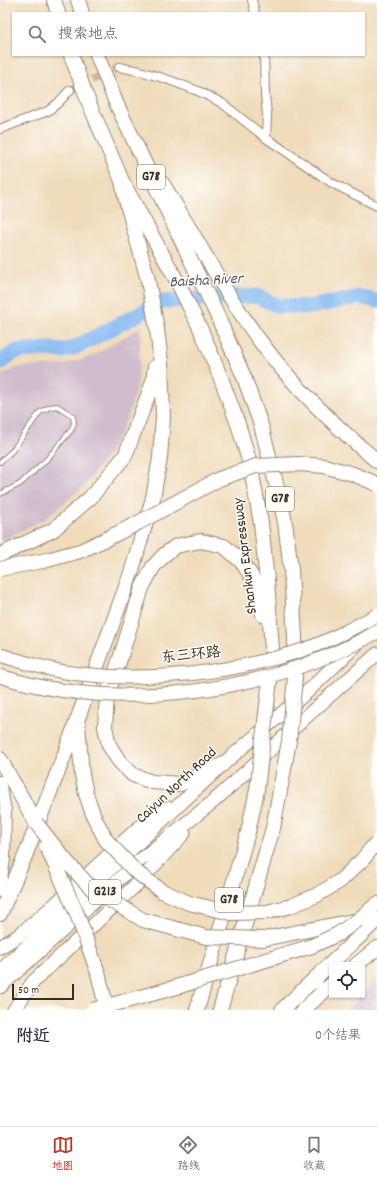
<!DOCTYPE html>
<html lang="zh">
<head>
<meta charset="utf-8">
<style>
	:root { --surface:#fff; --page:#f6f6f7; --text:#1f2937; --muted:#747a83; --line:#e0e1e3; --accent:#c8321e }
	body { margin:0; font-family:Dekko,"LXGW WenKai TC",sans-serif; background:var(--page); color:var(--text) }
	.controls { position:absolute; right:12px; bottom:12px; display:grid; overflow:hidden; border-radius:0px; box-shadow:0 1px 3px #0004 }
	.controls button { width:36px; height:36px; display:grid; place-items:center; padding:0; border:0; border-bottom:1px solid var(--line); background:var(--surface); color:var(--text); font:20px sans-serif }
	.scale { position:absolute; left:12px; bottom:10px; width:62px; box-sizing:border-box; padding-left:4px; border:2px solid #3b2a1e; border-top:0; font-size:11px; line-height:14px; white-space:nowrap; color:#3b2a1e; -webkit-text-stroke:3px #fdfcf7; paint-order:stroke }
	.list { margin:0; padding:0; list-style:none }
	h2 { display:flex; justify-content:space-between; align-items:center; height:52px; margin:0; padding:0 16px; font-size:17px }
	h2 small { font-size:13px; font-weight:400; color:var(--muted) }
	.icon { flex:none; width:22px; height:22px; fill:none; stroke:currentColor; stroke-width:2; stroke-linecap:round; stroke-linejoin:round }
	.map { position:relative; flex:none; width:377px; height:1010px; overflow:hidden }
	.search { position:absolute; background:var(--surface); box-shadow:0 1px 3px #0004; left:12px; right:12px; top:12px; height:44px; display:flex; align-items:center; gap:10px; box-sizing:border-box; padding:0 14px; border-radius:0px; color:var(--muted); font-size:15px }
	.sheet { height:116px; background:var(--surface) }
	nav { display:flex; justify-content:space-around; align-items:center; box-sizing:border-box; height:56px; border-top:1px solid var(--line); background:var(--surface); font-size:11px; color:var(--muted) }
	nav a { display:grid; justify-items:center; gap:2px }
	nav .on { color:var(--accent) }
	.map>svg:first-child { display:block }
	.industrial { fill:#d0bdcd }
	.lines { fill:none; stroke-linecap:round; stroke-linejoin:round }
	.river { stroke:#85b9f3; stroke-width:15 }
	.minor-tunnel { stroke:#ccb89c; stroke-width:8; stroke-dasharray:8 4; stroke-linecap:butt }
	.service-casing { stroke:#96836c; stroke-width:6 }
	.minor-casing { stroke:#96836c; stroke-width:10 }
	.tertiary-casing { stroke:#96836c; stroke-width:12 }
	.trunk-casing { stroke:#96836c; stroke-width:15 }
	.motorway-casing { stroke:#96836c; stroke-width:16 }
	.service { stroke:#fff; stroke-width:4 }
	.minor { stroke:#fff; stroke-width:8 }
	.tertiary { stroke:#fff; stroke-width:10 }
	.trunk { stroke:#fff; stroke-width:13 }
	.motorway { stroke:#fff; stroke-width:14 }
	.trunk-bridge-casing { stroke:#96836c; stroke-width:15; stroke-linecap:butt }
	.motorway-bridge-casing { stroke:#96836c; stroke-width:16; stroke-linecap:butt }
	.trunk-bridge { stroke:#fff; stroke-width:13 }
	.motorway-bridge { stroke:#fff; stroke-width:14 }
	.labels { text-anchor:middle; dominant-baseline:central; stroke-width:3; stroke-linejoin:round; paint-order:stroke }
	.shield { fill:#fdfcf7; stroke:#75695f; stroke-width:1 }
	.shield-label { font-size:14px; font-weight:bold; fill:#3b2a1e }
	.street-label { font-size:15px; fill:#3b2a1e; stroke:#fdfcf7 }
	.water-label { font-size:16px; font-style:italic; fill:#555c69; stroke:#fdfcf7 }
</style>
</head>
<body>
<div class="map">
<svg width="377" height="1010" viewBox="0 0 377 1010">
	<rect width="100%" height="100%" fill="#fdfcf7"/>
	<filter id="ink" filterUnits="userSpaceOnUse"><feTurbulence type="fractalNoise" baseFrequency=".025" numOctaves="2"/><feDisplacementMap in="SourceGraphic" scale="8" xChannelSelector="R" yChannelSelector="G"/><feConvolveMatrix kernelMatrix="1 2 1 2 8 2 1 2 1" color-interpolation-filters="sRGB"/></filter>
	<filter id="wash" filterUnits="userSpaceOnUse"><feTurbulence type="fractalNoise" baseFrequency=".012" numOctaves="4" result="noise"/><feDisplacementMap in="SourceGraphic" scale="16" xChannelSelector="R" yChannelSelector="G"/><feGaussianBlur stdDeviation="0.9" result="paint"/><feColorMatrix in="noise" values="0 0 0 0 0 0 0 0 0 0 0 0 0 0 0 0 0 1.4 0 .05"/><feComposite in="paint" operator="in"/></filter>
	<g filter="url(#wash)">
		<rect width="100%" height="100%" fill="#f0dcbb"/>
		<path class="industrial" d="M141,327L138,381L128,417L109,453L84,486L45,519L0,541V378L3,374L19,367L64,365L92,356Z
			M377,977V1010H347L362,995Z"/>
		<g class="lines">
			<path class="river" d="M0,363L9,356L17,351L50,349L61,351L71,349L80,345L163,301L256,296L279,306L310,307L359,297L377,301"/>
		</g>
	</g>
	<g filter="url(#ink)">
		<g class="lines">
			<path class="minor-tunnel" d="M70,90L119,67"/>
			<defs>
				<path id="service" d="M0,462L12,451L40,412L50,407L57,406L73,416L74,423L72,429L47,459L20,484L0,494"/>
				<path id="minor" d="M252,0L255,13
					M264,55L265,94L267,115L266,138
					M119,67L140,71L169,80L198,91L222,103L266,138L332,183L377,206
					M0,129L48,111L58,103L70,90"/>
				<path id="tertiary" d="M0,781L6,810L5,859L0,892"/>
				<path id="trunk" d="M0,947L18,936L52,907L146,821L168,808
					M0,971L222,765L308,691L356,645
					M0,987L139,861L214,801L307,716L377,654
					M14,1010L33,982L139,882L184,833"/>
				<path id="motorway" d="M54,0L58,13
					M78,0L82,13
					M71,55L89,103L122,181L177,281L201,330L222,381L239,427L250,464L261,523L267,581L272,649L270,679
					M97,55L117,105L217,315L244,377L261,425L277,487L285,522L291,570L295,637V678
					M162,183C197,238 226,297 266,349C298,391 336,427 377,461
					M0,555L53,530L90,498L125,456L153,382L155,367
					M78,724L82,775L86,794
					M0,759L36,823
					M222,765L180,784L152,782L133,775L119,761L109,745L105,727L107,695L119,662L142,588L153,567L164,555L176,546L201,541L224,546L242,562L252,577L261,603L263,615
					M0,914L25,856L64,756L131,573L153,498L160,458L163,417L161,363L157,329L148,280L126,200L122,181
					M263,939L358,920L377,904
					M356,965L377,948
					M308,985L377,920
					M197,1010L248,832L257,790
					M220,1010L273,828L279,796
					M282,1010L308,985L316,980
					M303,1010L332,984"/>
			</defs>
			<use href="#service" class="service-casing"/>
			<use href="#minor" class="minor-casing"/>
			<use href="#tertiary" class="tertiary-casing"/>
			<use href="#trunk" class="trunk-casing"/>
			<use href="#motorway" class="motorway-casing"/>
			<use href="#service" class="service"/>
			<use href="#minor" class="minor"/>
			<use href="#tertiary" class="tertiary"/>
			<use href="#trunk" class="trunk"/>
			<use href="#motorway" class="motorway"/>
			<defs>
				<path id="trunk-bridge" d="M0,655C26,663 52,671 79,674C153,682 232,673 303,650C329,641 353,628 377,615
					M0,676C119,714 269,693 377,632"/>
				<path id="motorway-bridge" d="M0,569L47,560L80,551L104,540L138,523L219,479L256,466L299,464L324,466L353,474L377,484
					M257,790L270,679
					M86,794L94,817L106,840L135,871L162,891L189,903L231,913L267,912L291,906L317,895L340,881L362,860L377,842
					M279,796L289,741L295,678
					M36,823L66,861L93,890L143,920L206,937L263,939
					M47,847L77,914L98,973L107,1010
					M93,1010L173,988L312,946L338,934L358,920"/>
			</defs>
			<use href="#trunk-bridge" class="trunk-bridge-casing"/>
			<use href="#motorway-bridge" class="motorway-bridge-casing"/>
			<use href="#trunk-bridge" class="trunk-bridge"/>
			<use href="#motorway-bridge" class="motorway-bridge"/>
		</g>
	</g>
	<g class="labels">
		<g class="shield">
			<rect x="137" y="165" width="28" height="24" rx="3"/>
			<rect x="266" y="487" width="28" height="24" rx="3"/>
			<rect x="89" y="880" width="32" height="24" rx="3"/>
			<rect x="215" y="888" width="28" height="24" rx="3"/>
		</g>
		<g class="shield-label">
			<text x="151" y="177">G78</text>
			<text x="280" y="499">G78</text>
			<text x="105" y="892">G213</text>
			<text x="229" y="900">G78</text>
		</g>
		<g class="street-label">
			<text transform="translate(246 556) rotate(-97)">Shankun Expressway</text>
			<text transform="translate(191 656) rotate(-6)">东三环路</text>
			<text transform="translate(177 786) rotate(-43)">Caiyun North Road</text>
		</g>
		<g class="water-label">
			<text transform="translate(206 281) rotate(-3)">Baisha River</text>
		</g>
	</g>
</svg>
<div class="controls">
<button><svg class="icon" aria-label="locate" viewBox="0 0 24 24"><circle cx="12" cy="12" r="6"/><path d="M12 2v4M12 18v4M2 12h4M18 12h4"/></svg></button>
</div>
<div class="scale">50 m</div>
<div class="search"><svg class="icon" aria-label="search" viewBox="0 0 24 24"><circle cx="10" cy="10" r="6"/><path d="M15 15l6 6"/></svg>搜索地点</div>
</div>
<section class="sheet">
<h2>附近<small>0个结果</small></h2>
<ul class="list">
</ul>
</section>
<nav>
<a class="on"><svg class="icon" aria-label="map" viewBox="0 0 24 24"><path d="M3 6l6-2 6 2 6-2v14l-6 2-6-2-6 2zM9 4v14M15 6v14"/></svg>地图</a>
<a><svg class="icon" aria-label="directions" viewBox="0 0 24 24"><path d="M12 3l9 9-9 9-9-9zM9 14v-3h6M13 9l2 2-2 2"/></svg>路线</a>
<a><svg class="icon" aria-label="saved" viewBox="0 0 24 24"><path d="M7 4h10v16l-5-4-5 4z"/></svg>收藏</a>
</nav>
</body>
</html>
